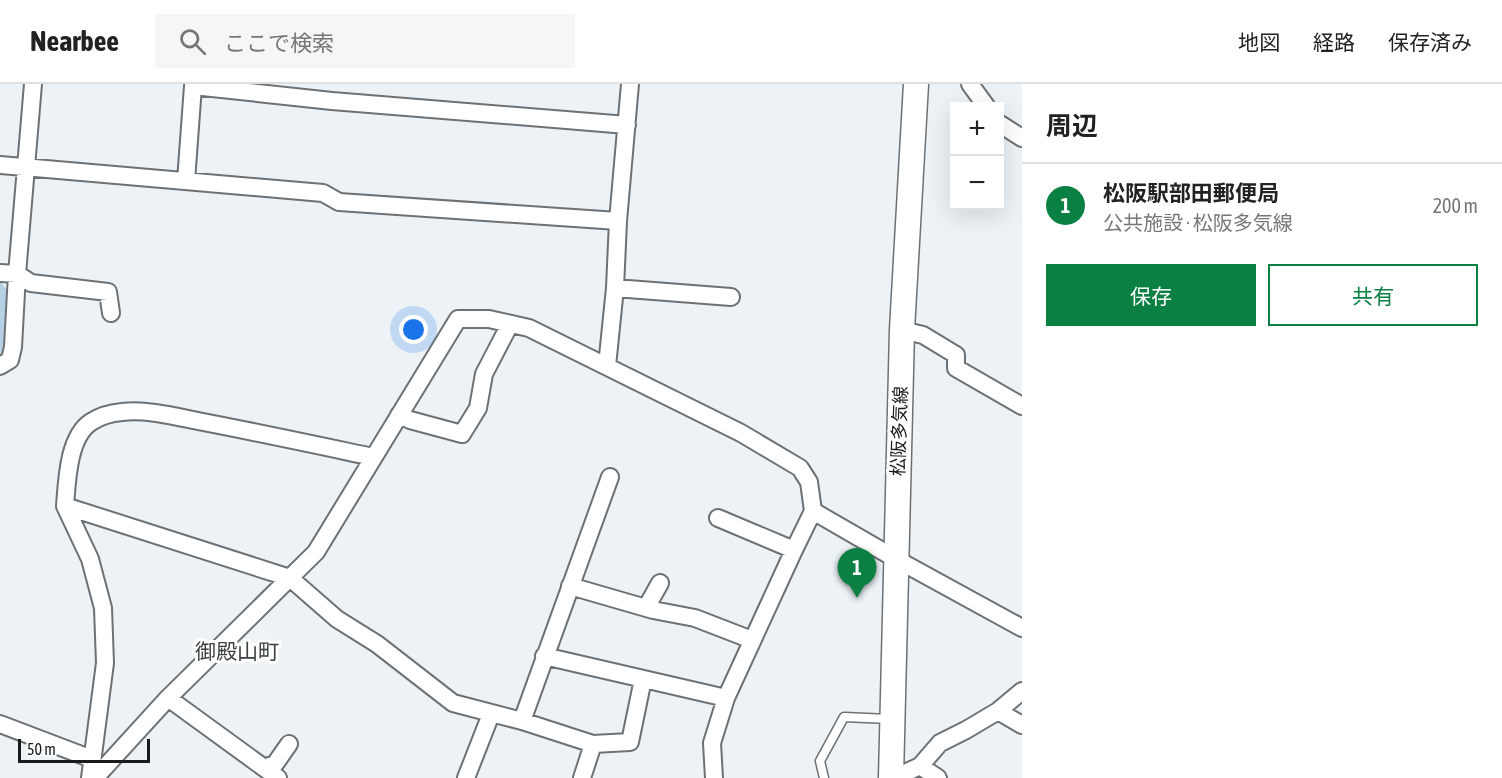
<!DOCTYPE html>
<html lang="ja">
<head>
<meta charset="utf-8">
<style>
	:root { --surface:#fff; --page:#f6f6f6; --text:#222; --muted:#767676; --line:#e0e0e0; --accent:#0b8043 }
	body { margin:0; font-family:"Asap Condensed","Noto Sans JP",sans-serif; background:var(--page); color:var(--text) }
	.controls { position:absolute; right:18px; top:18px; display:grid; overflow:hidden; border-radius:0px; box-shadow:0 6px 24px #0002 }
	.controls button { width:54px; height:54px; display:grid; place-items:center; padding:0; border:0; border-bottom:2px solid var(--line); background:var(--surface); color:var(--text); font:30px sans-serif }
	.scale { position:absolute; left:18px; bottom:15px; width:132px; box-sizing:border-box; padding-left:6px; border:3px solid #181a1b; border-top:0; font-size:16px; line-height:21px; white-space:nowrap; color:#181a1b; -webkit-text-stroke:4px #fefefe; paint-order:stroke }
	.you { position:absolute; left:414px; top:246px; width:21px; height:21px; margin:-15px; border:4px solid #fff; border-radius:50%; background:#1a73e8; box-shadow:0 0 0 9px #1a73e833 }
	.badge { display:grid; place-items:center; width:39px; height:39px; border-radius:50%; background:var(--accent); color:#fff; font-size:20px; font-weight:700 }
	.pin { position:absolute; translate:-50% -50px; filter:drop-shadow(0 2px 3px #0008) }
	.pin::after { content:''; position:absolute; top:32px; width:21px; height:18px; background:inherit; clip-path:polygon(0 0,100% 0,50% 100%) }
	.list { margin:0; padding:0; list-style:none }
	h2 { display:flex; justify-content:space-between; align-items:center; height:78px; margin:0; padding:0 24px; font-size:26px }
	h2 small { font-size:20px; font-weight:400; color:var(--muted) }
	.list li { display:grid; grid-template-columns:39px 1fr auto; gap:18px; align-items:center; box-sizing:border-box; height:84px; padding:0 24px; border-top:2px solid var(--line) }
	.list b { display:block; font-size:22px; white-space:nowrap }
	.list p { margin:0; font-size:20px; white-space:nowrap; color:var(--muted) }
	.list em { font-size:20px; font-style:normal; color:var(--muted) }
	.actions { display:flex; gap:12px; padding:18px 24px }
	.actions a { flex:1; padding:14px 0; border:2px solid var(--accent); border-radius:0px; text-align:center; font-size:21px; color:var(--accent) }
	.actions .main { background:var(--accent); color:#fff }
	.icon { flex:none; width:33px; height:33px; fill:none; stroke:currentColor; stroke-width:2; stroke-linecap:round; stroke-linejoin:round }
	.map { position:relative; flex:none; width:1022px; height:694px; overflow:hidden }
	header { display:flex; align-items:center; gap:36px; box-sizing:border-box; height:84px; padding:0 30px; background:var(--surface); border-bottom:2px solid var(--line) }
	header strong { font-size:28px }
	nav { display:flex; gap:33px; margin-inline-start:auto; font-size:21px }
	.search { width:420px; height:54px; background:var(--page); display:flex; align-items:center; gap:15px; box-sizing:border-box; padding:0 21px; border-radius:0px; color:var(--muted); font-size:22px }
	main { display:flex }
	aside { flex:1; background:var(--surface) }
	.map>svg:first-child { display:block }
	.green { fill:#b6d1e3 }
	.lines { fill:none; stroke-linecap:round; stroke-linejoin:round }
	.service-casing { stroke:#6c7175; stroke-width:11 }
	.minor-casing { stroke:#6c7175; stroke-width:20 }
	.secondary-casing { stroke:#6c7175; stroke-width:27 }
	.service { stroke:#fff; stroke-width:8 }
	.minor { stroke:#fff; stroke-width:16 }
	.secondary { stroke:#fff; stroke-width:24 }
	.labels { text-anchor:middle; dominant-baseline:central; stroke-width:6; stroke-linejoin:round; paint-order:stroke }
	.street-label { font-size:18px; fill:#181a1b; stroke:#fefefe }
	.quarter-label { font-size:21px; fill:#3b4043; stroke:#fefefe }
</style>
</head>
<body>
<header>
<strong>Nearbee</strong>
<div class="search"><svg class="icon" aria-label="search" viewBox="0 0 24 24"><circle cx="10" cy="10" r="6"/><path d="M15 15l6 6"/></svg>ここで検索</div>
<nav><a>地図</a><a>経路</a><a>保存済み</a></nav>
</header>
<main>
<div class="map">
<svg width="1022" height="694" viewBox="0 0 1022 694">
	<rect width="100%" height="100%" fill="#ecf2f6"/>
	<path class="green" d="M0,197L8,207L5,269L0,275Z"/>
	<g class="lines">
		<defs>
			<path id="service" d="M824,694L820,677L844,633L889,635"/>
			<path id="minor" d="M970,0L986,22
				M1000,40L1022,54
				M0,81L323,109L339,118L618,137
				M186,97L193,2L332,17L627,41
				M0,189L17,190L31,199L108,208L111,229
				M615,204L731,213
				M902,246L923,251L956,271V284L1022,322
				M0,282L10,276L13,263L17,190L33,0
				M607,282L615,204L618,137L630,0
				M399,331L410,336L462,350L478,324L484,290L510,240
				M65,422C67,397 68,353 91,338C100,332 111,329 122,328C148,325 177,333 203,338C260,349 316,361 373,373
				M718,434L794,466
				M570,502L653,526L695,534L752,556
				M646,524L660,499
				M544,572L726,614L712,659L714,694
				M168,614L278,694
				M726,614L794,466L813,427
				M998,627L1022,641
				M522,637L610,393
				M0,640L92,675
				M920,682L938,694
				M264,684L275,680L289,660
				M90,694L105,579L103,524L90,475L65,422L290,494L337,535L377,560L453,619L522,637L593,660L630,658L643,595
				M95,694L168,614L316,468L458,235H489L529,244L741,349L800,384L809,398L813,427L896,475L1022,544
				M466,694L491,630
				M582,694L593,660
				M894,694L920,682L940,659L966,646L998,627L1022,607"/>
			<path id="secondary" d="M891,694L902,246L916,0"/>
		</defs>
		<use href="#service" class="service-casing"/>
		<use href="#minor" class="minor-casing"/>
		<use href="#secondary" class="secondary-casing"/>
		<use href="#service" class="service"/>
		<use href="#minor" class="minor"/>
		<use href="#secondary" class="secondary"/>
	</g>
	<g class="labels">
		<g class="street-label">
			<text transform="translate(899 347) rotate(-88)">松阪多気線</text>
		</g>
		<g class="quarter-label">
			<text x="237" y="567">御殿山町</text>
		</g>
	</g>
</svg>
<div class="controls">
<button>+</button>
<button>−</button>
</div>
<div class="scale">50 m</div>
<div class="you"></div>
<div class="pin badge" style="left:857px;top:514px">1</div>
</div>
<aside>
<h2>周辺<small></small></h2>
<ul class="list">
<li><span class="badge">1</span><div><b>松阪駅部田郵便局</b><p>公共施設 · 松阪多気線</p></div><em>200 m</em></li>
</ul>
<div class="actions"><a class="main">保存</a><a>共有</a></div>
</aside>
</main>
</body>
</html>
